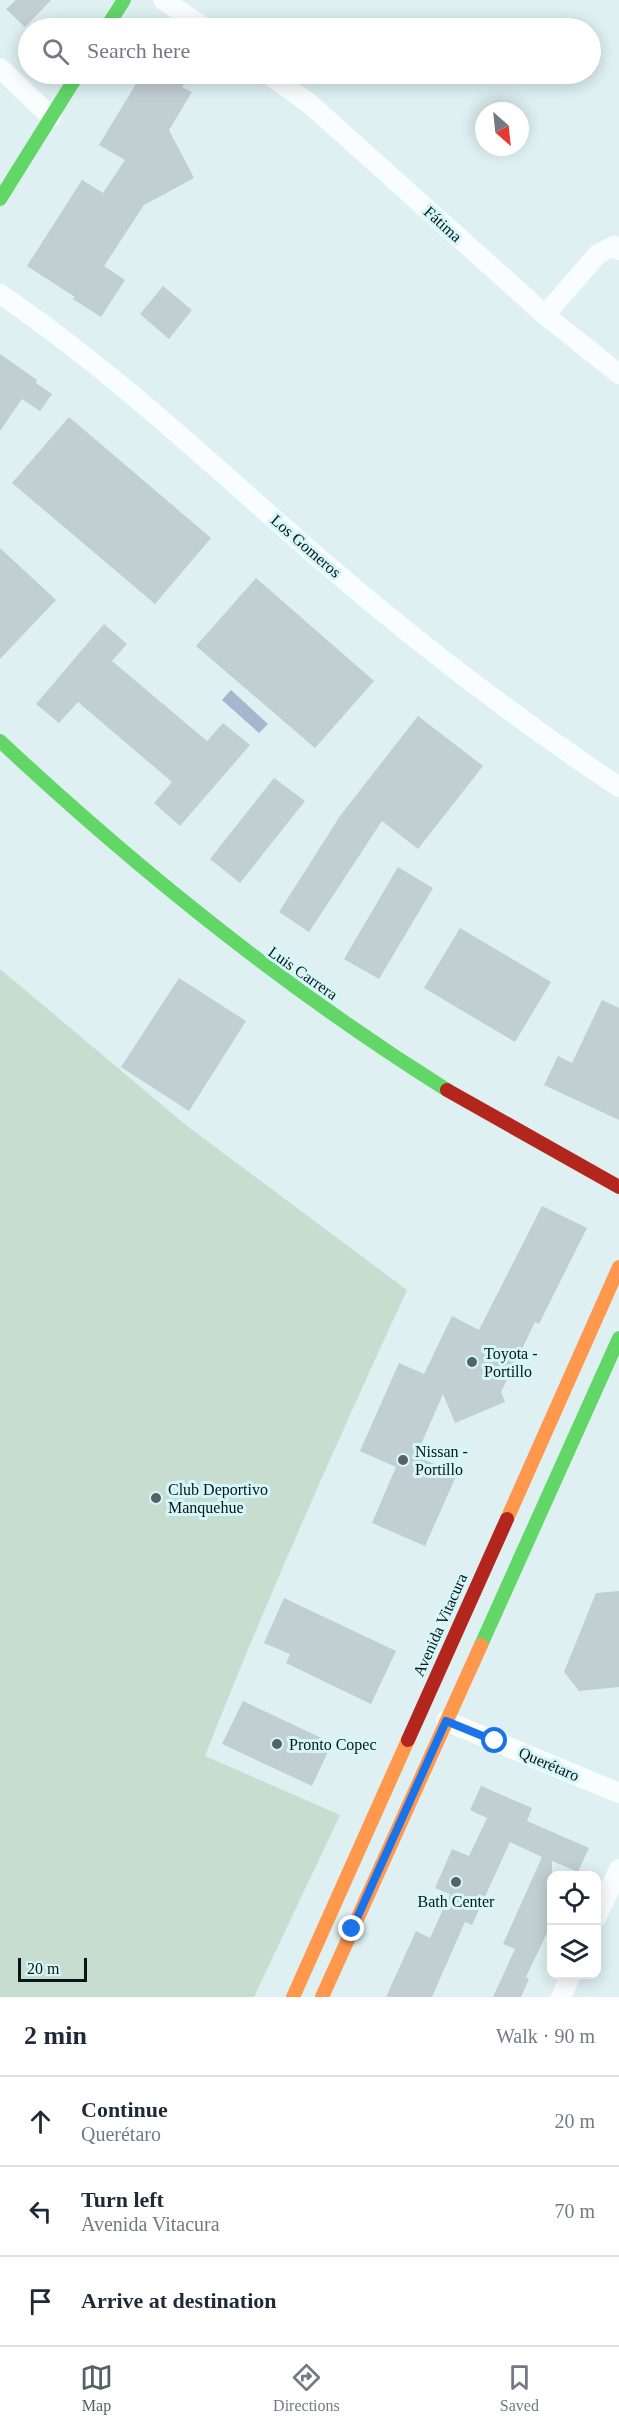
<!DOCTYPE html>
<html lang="en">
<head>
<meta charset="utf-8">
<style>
	:root { --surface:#fff; --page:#f2f2f3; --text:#1f2937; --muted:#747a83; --line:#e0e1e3; --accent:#546264 }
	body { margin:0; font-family:"Times New Roman",serif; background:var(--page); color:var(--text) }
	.controls { position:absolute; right:18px; bottom:18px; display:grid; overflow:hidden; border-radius:12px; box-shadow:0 3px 15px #0003 }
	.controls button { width:54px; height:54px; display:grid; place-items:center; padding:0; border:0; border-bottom:2px solid var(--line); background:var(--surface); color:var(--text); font:30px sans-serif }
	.compass { position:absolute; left:475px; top:102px; width:54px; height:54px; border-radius:50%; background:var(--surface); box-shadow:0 3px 15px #0003; rotate:153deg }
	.scale { position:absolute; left:18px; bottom:15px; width:69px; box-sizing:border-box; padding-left:6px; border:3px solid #0a1617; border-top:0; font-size:16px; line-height:21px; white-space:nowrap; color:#0a1617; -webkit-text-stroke:4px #d6f7fa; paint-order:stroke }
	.stop { position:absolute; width:18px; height:18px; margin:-14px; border:4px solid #1a73e8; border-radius:50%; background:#fff }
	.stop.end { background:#1a73e8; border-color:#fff; box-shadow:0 2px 6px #0008 }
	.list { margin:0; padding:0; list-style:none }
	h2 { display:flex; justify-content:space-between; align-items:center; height:78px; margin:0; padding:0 24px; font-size:26px }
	h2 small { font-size:20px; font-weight:400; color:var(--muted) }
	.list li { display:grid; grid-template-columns:39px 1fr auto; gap:18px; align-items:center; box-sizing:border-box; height:90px; padding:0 24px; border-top:2px solid var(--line) }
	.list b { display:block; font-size:22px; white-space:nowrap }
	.list p { margin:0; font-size:20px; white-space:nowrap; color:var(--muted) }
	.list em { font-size:20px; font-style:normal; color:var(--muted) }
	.icon { flex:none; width:33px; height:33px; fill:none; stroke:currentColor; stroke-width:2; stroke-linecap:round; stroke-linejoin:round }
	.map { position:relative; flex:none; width:619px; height:1997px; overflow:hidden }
	.search { position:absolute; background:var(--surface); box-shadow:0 3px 15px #0003; left:18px; right:18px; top:18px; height:66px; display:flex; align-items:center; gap:15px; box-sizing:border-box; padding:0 21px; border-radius:33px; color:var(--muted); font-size:22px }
	.sheet { height:348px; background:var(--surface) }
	nav { display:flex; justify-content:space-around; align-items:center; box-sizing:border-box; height:84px; border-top:2px solid var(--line); background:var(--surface); font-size:16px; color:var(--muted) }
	nav a { display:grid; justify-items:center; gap:3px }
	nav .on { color:var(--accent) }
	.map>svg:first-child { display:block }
	.green { fill:#c6ddd0 }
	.water { fill:#a5b6ce }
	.building { fill:#c1ced2 }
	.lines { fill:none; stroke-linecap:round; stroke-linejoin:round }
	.street { stroke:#fafdfd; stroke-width:20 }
	.fast { stroke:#63d668; stroke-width:14 }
	.slow { stroke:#ff974d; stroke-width:14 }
	.jam { stroke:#b3261e; stroke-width:14 }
	.route { stroke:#1a73e8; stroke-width:8 }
	.poi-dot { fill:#546264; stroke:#d6f7fa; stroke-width:2 }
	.labels { text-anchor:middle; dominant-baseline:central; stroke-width:6; stroke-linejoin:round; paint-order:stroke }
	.street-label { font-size:16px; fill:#0a1617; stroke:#d6f7fa }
	.poi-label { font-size:16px; fill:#0a1617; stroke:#d6f7fa; text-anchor:start }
</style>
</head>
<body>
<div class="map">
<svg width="619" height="1997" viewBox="0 0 619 1997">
	<rect width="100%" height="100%" fill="#def0f2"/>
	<path class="green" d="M0,969L187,1126L407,1290C336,1444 267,1598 205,1756L340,1815L254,1997H0Z"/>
	<path class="water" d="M231,690L268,724L259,733L222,700Z"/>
	<path class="building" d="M16,0H51L25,27L6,9Z
		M142,74H190L182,87L192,92L169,130L194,178L144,205L104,266L125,280L101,317L73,299L75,297L27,266L82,180L103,193L125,160L99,145Z
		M163,286L192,310L169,339L140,314Z
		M0,354L37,380L36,383L52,394L40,411L22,399L0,431Z
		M69,417L211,538L155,604L12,483Z
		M0,548L56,600L0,659Z
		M256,578L374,681L315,748L196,646Z
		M104,624L127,644L112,661L207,741L223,723L250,745L180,826L154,803L172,782L78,702L59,723L36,704Z
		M418,716L483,766L418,849L382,821L309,932L279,912L340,816Z
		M274,778L305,801L240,883L210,859Z
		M398,867L433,888L379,979L344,959Z
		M460,928L551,982L515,1042L424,988Z
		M179,978L246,1021L189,1111L121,1067Z
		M602,1000L619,1008V1120L544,1085L558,1056L572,1063Z
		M542,1206L587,1228L539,1324L535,1322L501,1392L505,1402L455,1423L443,1394L416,1456L457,1474L425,1546L372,1523L396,1467L360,1451L399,1363L424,1374L452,1316L479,1330Z
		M619,1591V1687L579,1691L564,1672L596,1593Z
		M284,1598L396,1651L371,1704L286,1663L290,1654L264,1643Z
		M243,1701L332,1743L312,1786L222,1744Z
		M481,1786L532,1808L527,1821L589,1848L578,1872L552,1861V1922L526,1977L529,1979L521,1997H493L515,1949L503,1944L542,1857L510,1842L472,1925L465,1922L432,1997H386L416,1931L430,1938L450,1894L435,1888L452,1849L469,1856L487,1818L470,1810Z"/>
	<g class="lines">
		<path class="street" d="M163,0L205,28
			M0,68L51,117
			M268,74L310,104L545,315L619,374
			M0,294C113,371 211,464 314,554C410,637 512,716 619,787
			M545,315L598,254L614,246L619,250
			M446,1721L619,1793
			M596,1918L619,1869
			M561,1997L571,1974"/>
		<path class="fast" d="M106,28L124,0
			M0,199L78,74
			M0,741C139,871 286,989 447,1090
			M481,1645L619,1338"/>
		<path class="slow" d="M507,1519L619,1267
			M293,1997L408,1740
			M322,1997L481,1645"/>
		<path class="jam" d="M447,1090L619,1187
			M408,1740L507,1519"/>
	</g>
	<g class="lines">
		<path class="route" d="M352,1929L446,1721L495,1741"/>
	</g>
	<g class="poi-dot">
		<circle cx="472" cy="1362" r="6"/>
		<circle cx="403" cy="1460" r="6"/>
		<circle cx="156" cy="1498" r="6"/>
		<circle cx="277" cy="1744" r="6"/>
		<circle cx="456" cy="1882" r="6"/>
	</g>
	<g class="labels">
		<g class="street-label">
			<text transform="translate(443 224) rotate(42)">Fátima</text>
			<text transform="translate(306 546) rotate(41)">Los Gomeros</text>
			<text transform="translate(303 973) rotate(35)">Luis Carrera</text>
			<text transform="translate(440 1625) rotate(-66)">Avenida Vitacura</text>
			<text transform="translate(549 1764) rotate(23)">Querétaro</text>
		</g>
		<g class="poi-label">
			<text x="484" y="1353">Toyota -<tspan x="484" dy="18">Portillo</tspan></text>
			<text x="415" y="1451">Nissan -<tspan x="415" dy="18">Portillo</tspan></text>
			<text x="168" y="1489">Club Deportivo<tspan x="168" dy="18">Manquehue</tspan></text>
			<text x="289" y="1744">Pronto Copec</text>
			<text x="456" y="1901" text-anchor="middle">Bath Center</text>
		</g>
	</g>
</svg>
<div class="controls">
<button><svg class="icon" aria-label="locate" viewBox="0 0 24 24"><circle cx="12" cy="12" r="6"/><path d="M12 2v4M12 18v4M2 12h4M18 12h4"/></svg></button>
<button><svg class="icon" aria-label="layers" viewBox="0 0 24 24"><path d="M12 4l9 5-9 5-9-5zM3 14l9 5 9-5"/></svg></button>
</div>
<svg class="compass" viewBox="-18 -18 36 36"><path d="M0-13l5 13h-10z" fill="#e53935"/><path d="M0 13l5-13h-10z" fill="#747a83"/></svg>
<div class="scale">20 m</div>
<div class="stop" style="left:495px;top:1741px"></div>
<div class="stop end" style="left:352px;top:1929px"></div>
<div class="search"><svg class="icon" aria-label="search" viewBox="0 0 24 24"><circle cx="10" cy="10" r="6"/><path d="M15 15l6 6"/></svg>Search here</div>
</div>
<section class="sheet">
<h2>2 min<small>Walk · 90 m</small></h2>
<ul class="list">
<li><svg class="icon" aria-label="ahead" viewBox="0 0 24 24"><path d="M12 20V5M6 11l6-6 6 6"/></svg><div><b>Continue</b><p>Querétaro</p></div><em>20 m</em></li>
<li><svg class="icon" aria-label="left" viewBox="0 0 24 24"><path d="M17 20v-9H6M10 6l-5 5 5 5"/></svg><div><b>Turn left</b><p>Avenida Vitacura</p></div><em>70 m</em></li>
<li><svg class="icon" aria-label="arrive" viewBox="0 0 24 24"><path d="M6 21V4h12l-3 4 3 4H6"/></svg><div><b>Arrive at destination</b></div></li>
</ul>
</section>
<nav>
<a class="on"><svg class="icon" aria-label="map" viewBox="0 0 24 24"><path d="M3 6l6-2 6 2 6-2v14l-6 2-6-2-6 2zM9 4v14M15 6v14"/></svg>Map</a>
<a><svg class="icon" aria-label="directions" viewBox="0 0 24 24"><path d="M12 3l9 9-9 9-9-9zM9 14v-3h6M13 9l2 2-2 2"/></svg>Directions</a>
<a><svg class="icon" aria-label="saved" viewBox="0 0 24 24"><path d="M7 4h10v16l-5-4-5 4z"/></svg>Saved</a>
</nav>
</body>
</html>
